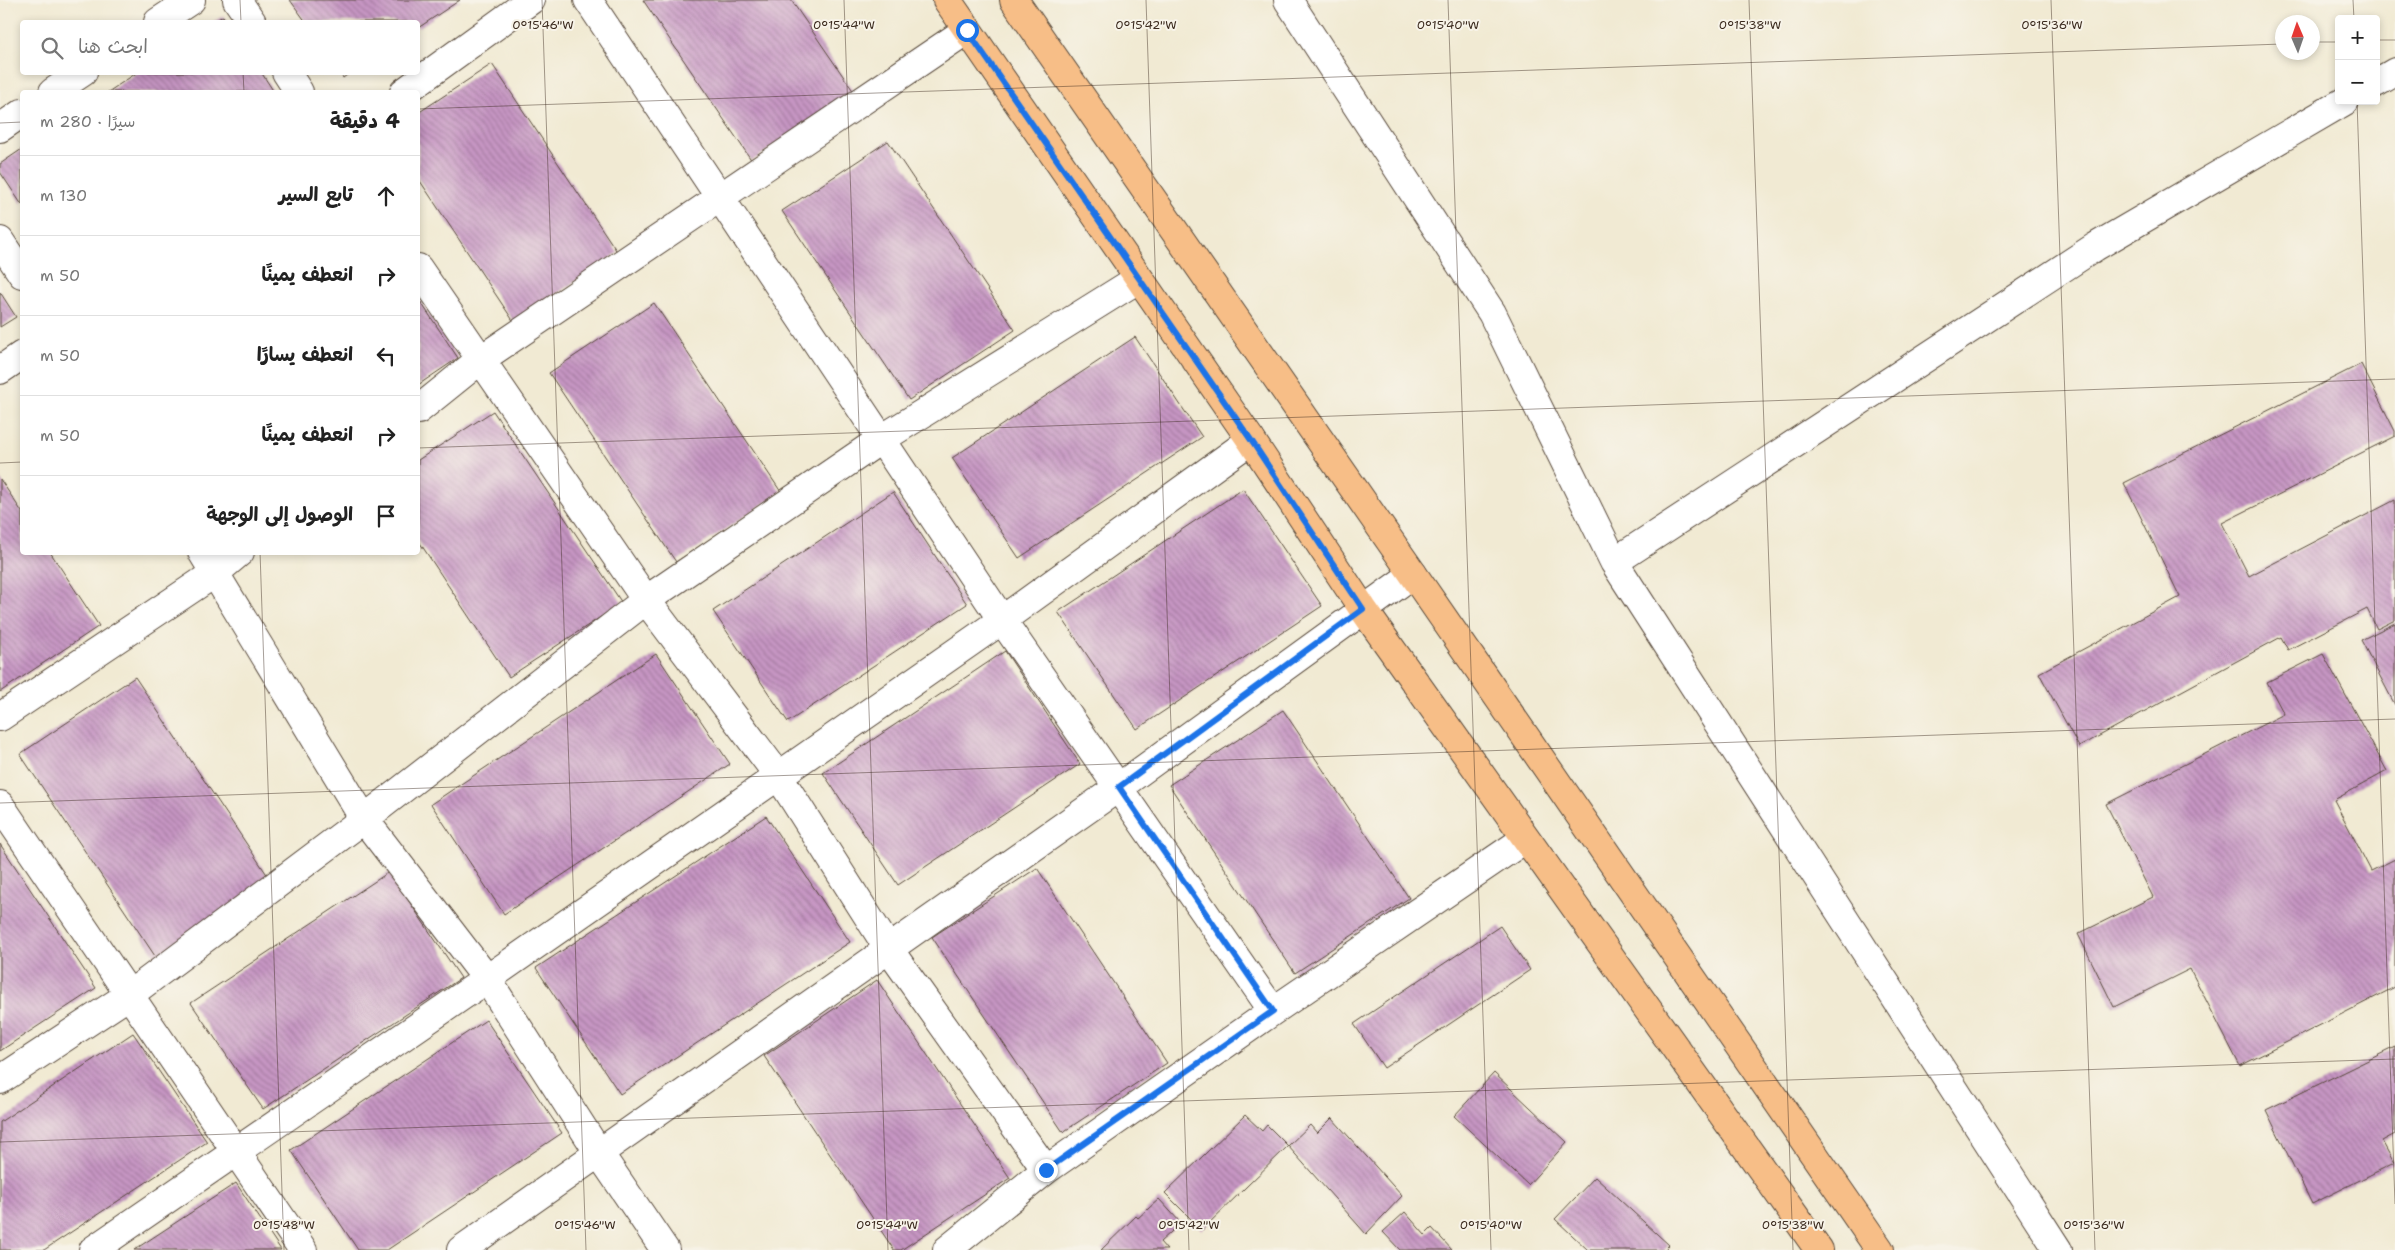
<!DOCTYPE html>
<html lang="ar">
<head>
<meta charset="utf-8">
<style>
	:root { --surface:#fff; --page:#f6f6f6; --text:#222; --muted:#767676; --line:#e0e0e0 }
	body { margin:0; font-family:"Shantell Sans","Playpen Sans Arabic",sans-serif; background:var(--page); color:var(--text); direction:rtl }
	.controls { position:absolute; right:15px; top:15px; display:grid; overflow:hidden; border-radius:5px; box-shadow:0 2px 8px #0003 }
	.controls button { width:45px; height:45px; display:grid; place-items:center; padding:0; border:0; border-bottom:1px solid var(--line); background:var(--surface); color:var(--text); font:25px sans-serif }
	.compass { position:absolute; left:2275px; top:15px; width:45px; height:45px; border-radius:50%; background:var(--surface); box-shadow:0 2px 8px #0003; rotate:358deg }
	.stop { position:absolute; width:15px; height:15px; margin:-11px; border:4px solid #1a73e8; border-radius:50%; background:#fff }
	.stop.end { background:#1a73e8; border-color:#fff; box-shadow:0 1px 5px #0008 }
	.list { margin:0; padding:0; list-style:none }
	h2 { display:flex; justify-content:space-between; align-items:center; height:65px; margin:0; padding:0 20px; font-size:21px }
	h2 small { font-size:16px; font-weight:400; color:var(--muted) }
	.list li { display:grid; grid-template-columns:32px 1fr auto; gap:15px; align-items:center; box-sizing:border-box; height:80px; padding:0 20px; border-top:1px solid var(--line) }
	.list b { display:block; font-size:19px; white-space:nowrap }
	.list em { font-size:16px; font-style:normal; color:var(--muted) }
	.icon { flex:none; width:28px; height:28px; fill:none; stroke:currentColor; stroke-width:2; stroke-linecap:round; stroke-linejoin:round }
	.map { position:relative; flex:none; width:2395px; height:1250px; overflow:hidden; direction:ltr }
	.search { position:absolute; background:var(--surface); box-shadow:0 2px 8px #0003; left:20px; top:20px; width:400px; height:55px; display:flex; align-items:center; gap:12px; box-sizing:border-box; padding:0 18px; border-radius:5px; color:var(--muted); font-size:19px }
	.panel { position:absolute; background:var(--surface); box-shadow:0 2px 8px #0003; left:20px; top:90px; width:400px; height:465px; border-radius:5px; direction:rtl }
	.map>svg:first-child { display:block }
	.building { fill:url(#building-back-hatch) }
	.lines { fill:none; stroke-linecap:round; stroke-linejoin:round }
	.minor-casing { stroke:#564739; stroke-width:30 }
	.major-casing { stroke:#564739; stroke-width:30 }
	.minor { stroke:#fff; stroke-width:28 }
	.major { stroke:#f7be87; stroke-width:28 }
	.route { stroke:#1a73e8; stroke-width:6 }
	.ticks { fill:none; stroke:#3b2a1e; stroke-width:1; stroke-opacity:0.45 }
	.ticks-label { font-size:12px; text-anchor:middle; fill:#3b2a1e; stroke:#f7f3e8; stroke-width:4; stroke-linejoin:round; paint-order:stroke }
</style>
</head>
<body>
<div class="map">
<svg width="2395" height="1250" viewBox="0 0 2395 1250">
	<defs>
		<pattern id="building-back-hatch" width="6" height="6" patternUnits="userSpaceOnUse" patternTransform="scale(1.25)"><rect width="6" height="6" fill="#c695c3"/><path d="M-1 5l2 2M0 0l6 6M5-1l2 2" fill="none" stroke="#a27a9e"/></pattern>
	</defs>
	<rect width="100%" height="100%" fill="#f7f3e8"/>
	<filter id="ink" filterUnits="userSpaceOnUse"><feTurbulence type="fractalNoise" baseFrequency=".02" numOctaves="2"/><feDisplacementMap in="SourceGraphic" scale="10" xChannelSelector="R" yChannelSelector="G"/><feConvolveMatrix kernelMatrix="1 2 1 2 8 2 1 2 1" color-interpolation-filters="sRGB"/></filter>
	<filter id="wash" filterUnits="userSpaceOnUse"><feTurbulence type="fractalNoise" baseFrequency=".0096" numOctaves="4" result="noise"/><feDisplacementMap in="SourceGraphic" scale="20" xChannelSelector="R" yChannelSelector="G"/><feGaussianBlur stdDeviation="1.12" result="paint"/><feColorMatrix in="noise" values="0 0 0 0 0 0 0 0 0 0 0 0 0 0 0 0 0 1.4 0 .05"/><feComposite in="paint" operator="in"/></filter>
	<g filter="url(#wash)">
		<rect width="100%" height="100%" fill="#f1ead3"/>
		<g id="blocks">
			<path class="building" d="M290,0H460L418,28V22H306Z
				M643,0H791L854,92L752,161Z
				M223,16L228,22H213Z
				M492,64L618,253L514,322L418,178V113Z
				M138,72H261L274,92H108Z
				M339,72H351L343,78Z
				M888,141L1015,330L909,400L782,211Z
				M22,149V205L0,172V164Z
				M0,292L16,317L0,327Z
				M418,298L458,358L418,385Z
				M654,303L781,492L676,562L549,373Z
				M1135,337L1202,437L1019,558L952,458Z
				M2361,364L2395,431V436L2222,523L2249,576L2395,500V620L2377,629L2367,609L2288,650L2281,637L2079,747L2039,673L2180,597L2124,483Z
				M493,411L622,603L509,677L418,540V460Z
				M0,479L22,512V552H50L99,626L0,692Z
				M1243,489L1322,606L1137,729L1058,612Z
				M893,492L967,604L788,722L713,611Z
				M2395,623V705L2361,640Z
				M1005,651L1080,764L898,885L823,773Z
				M656,654L730,764L504,914L431,804Z
				M2323,654L2387,771L2334,800L2371,871L2395,859V987L2240,1066L2190,969L2114,1007L2078,934L2153,897L2106,804L2284,714L2267,682Z
				M135,677L272,882L157,959L20,754Z
				M1283,710L1409,898L1295,973L1169,785Z
				M766,816L850,942L620,1094L536,968Z
				M0,844L96,988L0,1051Z
				M1037,868L1167,1063L1063,1132L932,937Z
				M389,872L461,978L263,1109L191,1003Z
				M1500,926L1530,970L1384,1068L1354,1024Z
				M877,980L1010,1178L901,1250H894L764,1056Z
				M486,1020L562,1133L387,1250H358L291,1150Z
				M133,1033L207,1142L44,1250H0V1122Z
				M2395,1047V1134L2382,1141L2394,1163L2312,1204L2266,1110Z
				M1494,1073L1567,1142L1528,1185L1454,1116Z
				M1245,1115L1262,1131L1267,1125L1288,1146L1202,1230L1165,1193Z
				M1332,1118L1402,1196L1366,1234L1288,1146L1310,1125L1317,1133Z
				M1595,1177L1669,1245L1664,1250H1588L1555,1219Z
				M236,1183L281,1250H134Z
				M1159,1199L1181,1223L1160,1242L1167,1250H1101L1136,1216L1138,1218Z
				M1405,1212L1425,1235L1432,1228L1452,1250H1400L1383,1232Z"/>
		</g>
	</g>
	<g filter="url(#ink)">
		<use href="#blocks" fill-opacity="0" stroke="#564739" stroke-width="1"/>
		<g class="lines">
			<defs>
				<path id="minor" d="M237,0L252,22
					M588,0L1002,620L1273,1011
					M1288,0L1492,313L1614,562L2058,1250
					M158,22L191,0
					M286,72L299,92
					M2376,83L2395,72
					M53,92L83,72
					M404,92L531,0
					M0,128L22,113
					M0,241L22,274
					M418,268L646,600L778,775L888,948L1046,1170
					M0,370L22,355
					M418,410L480,360L967,30
					M202,552L364,819L487,979L599,1153L665,1250
					M1614,562L2095,247L2345,101
					M0,717L215,573L240,552
					M0,805L303,1250
					M0,1080L129,995L364,819L646,600L880,440L1138,279
					M93,1250L487,979L1002,620L1251,440
					M461,1250L1119,787L1413,574
					M947,1250L1046,1170L1273,1011L1525,839"/>
				<path id="major" d="M947,0L1251,440L1363,609L1819,1250
					M1014,0L1413,574L1880,1250"/>
			</defs>
			<use href="#minor" class="minor-casing"/>
			<use href="#major" class="major-casing"/>
			<use href="#minor" class="minor"/>
			<use href="#major" class="major"/>
		</g>
	</g>
	<g class="lines" filter="url(#ink)">
		<path class="route" d="M967,30L1251,440L1363,609L1119,787L1273,1011L1046,1170"/>
	</g>
	<path class="ticks" d="M240,0L241,22M542,0L586,1250M844,0L888,1250M1146,0L1189,1250M1448,0L1491,1250M1749,0L1793,1250M2051,0L2095,1250M2353,0L2354,19M2376,40H2395M2312,42H2339M243,72L244,92M2357,101L2395,1204M418,109L2282,44M0,123L22,122M418,448L2395,379M0,463L22,462M260,552L284,1250M0,803L2395,719M0,1142L2395,1059"/>
	<g class="ticks-label">
		<text x="543" y="29">0°15'46"W</text>
		<text x="844" y="29">0°15'44"W</text>
		<text x="1146" y="29">0°15'42"W</text>
		<text x="1448" y="29">0°15'40"W</text>
		<text x="1750" y="29">0°15'38"W</text>
		<text x="2052" y="29">0°15'36"W</text>
		<text x="284" y="1229">0°15'48"W</text>
		<text x="585" y="1229">0°15'46"W</text>
		<text x="887" y="1229">0°15'44"W</text>
		<text x="1189" y="1229">0°15'42"W</text>
		<text x="1491" y="1229">0°15'40"W</text>
		<text x="1793" y="1229">0°15'38"W</text>
		<text x="2094" y="1229">0°15'36"W</text>
	</g>
</svg>
<div class="controls">
<button>+</button>
<button>−</button>
</div>
<svg class="compass" viewBox="-18 -18 36 36"><path d="M0-13l5 13h-10z" fill="#e53935"/><path d="M0 13l5-13h-10z" fill="#767676"/></svg>
<div class="stop" style="left:967px;top:30px"></div>
<div class="stop end" style="left:1046px;top:1170px"></div>
<div class="search"><svg class="icon" aria-label="search" viewBox="0 0 24 24"><circle cx="10" cy="10" r="6"/><path d="M15 15l6 6"/></svg>ابحث هنا</div>
<section class="panel">
<h2>4 دقيقة<small>سيرًا · 280 m</small></h2>
<ul class="list">
<li><svg class="icon" aria-label="ahead" viewBox="0 0 24 24"><path d="M12 20V5M6 11l6-6 6 6"/></svg><div><b>تابع السير</b></div><em>130 m</em></li>
<li><svg class="icon" aria-label="right" viewBox="0 0 24 24"><path d="M7 20v-9h11M14 6l5 5-5 5"/></svg><div><b>انعطف يمينًا</b></div><em>50 m</em></li>
<li><svg class="icon" aria-label="left" viewBox="0 0 24 24"><path d="M17 20v-9H6M10 6l-5 5 5 5"/></svg><div><b>انعطف يسارًا</b></div><em>50 m</em></li>
<li><svg class="icon" aria-label="right" viewBox="0 0 24 24"><path d="M7 20v-9h11M14 6l5 5-5 5"/></svg><div><b>انعطف يمينًا</b></div><em>50 m</em></li>
<li><svg class="icon" aria-label="arrive" viewBox="0 0 24 24"><path d="M6 21V4h12l-3 4 3 4H6"/></svg><div><b>الوصول إلى الوجهة</b></div></li>
</ul>
</section>
</div>
</body>
</html>
